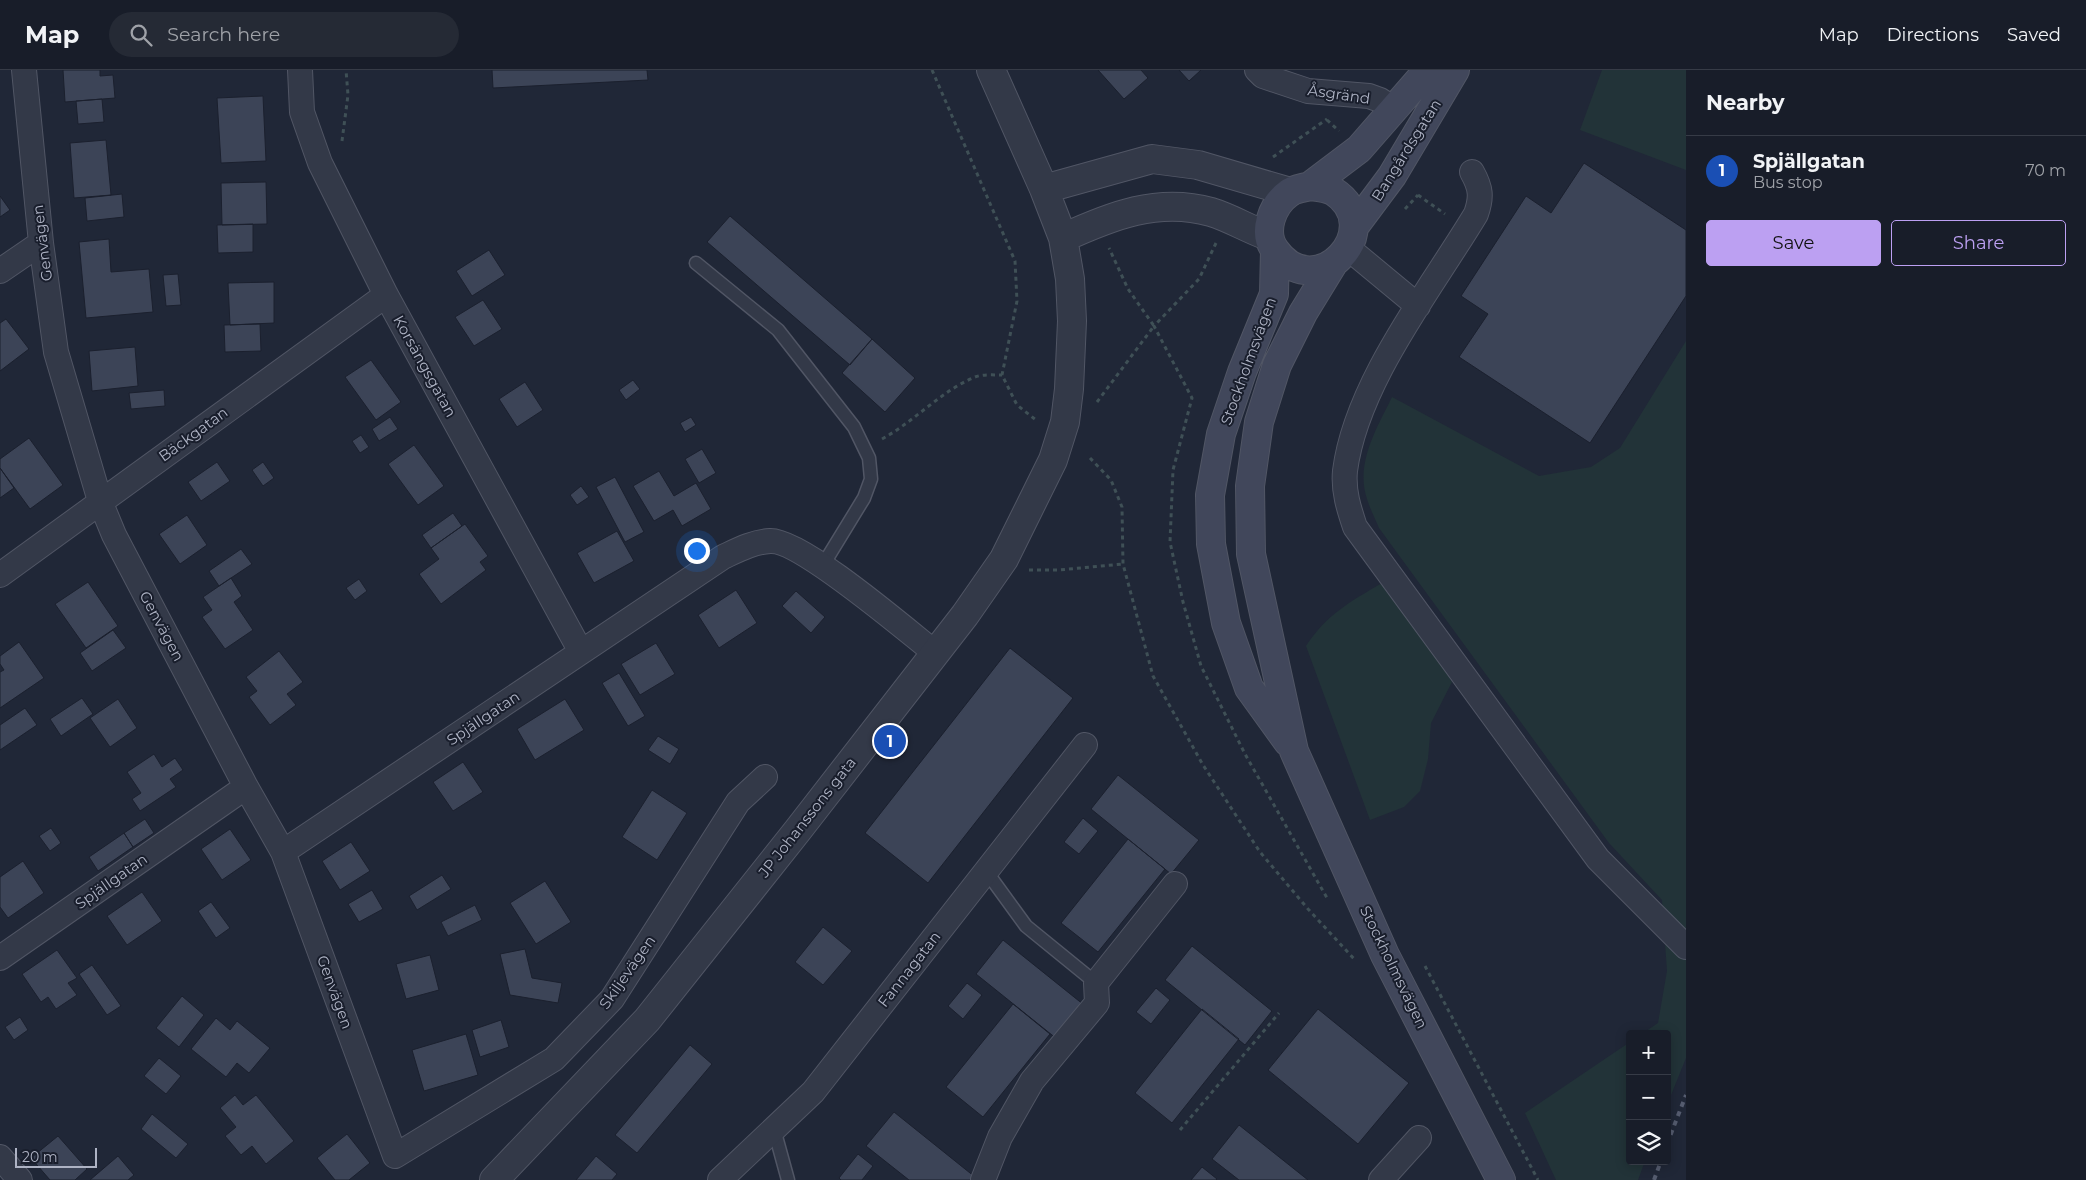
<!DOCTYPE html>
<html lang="en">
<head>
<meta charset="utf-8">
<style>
	:root { --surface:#181d29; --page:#252a35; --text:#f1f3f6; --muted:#9fa2a8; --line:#363b46; --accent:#bca0f2 }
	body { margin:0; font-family:Montserrat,sans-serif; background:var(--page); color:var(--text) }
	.controls { position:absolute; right:15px; bottom:15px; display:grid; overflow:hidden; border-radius:5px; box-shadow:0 2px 12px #0003 }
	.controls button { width:45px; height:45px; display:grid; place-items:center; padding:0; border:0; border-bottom:1px solid var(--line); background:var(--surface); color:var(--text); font:25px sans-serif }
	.scale { position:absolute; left:15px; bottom:12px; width:82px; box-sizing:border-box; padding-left:5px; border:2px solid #aeb3c4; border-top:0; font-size:14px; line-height:18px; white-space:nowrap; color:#aeb3c4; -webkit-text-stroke:4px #191e2c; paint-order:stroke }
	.you { position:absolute; left:696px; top:480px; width:18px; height:18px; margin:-12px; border:4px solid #fff; border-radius:50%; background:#1a73e8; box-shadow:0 0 0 8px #1a73e833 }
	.badge { display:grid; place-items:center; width:32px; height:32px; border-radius:50%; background:var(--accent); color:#fff; font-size:16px; font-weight:700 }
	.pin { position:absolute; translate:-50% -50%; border:2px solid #fff; box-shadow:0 1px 5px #0006 }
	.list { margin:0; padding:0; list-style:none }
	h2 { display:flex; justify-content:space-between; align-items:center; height:65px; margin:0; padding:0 20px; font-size:21px }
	h2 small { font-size:16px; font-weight:400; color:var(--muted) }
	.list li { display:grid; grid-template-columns:32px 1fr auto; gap:15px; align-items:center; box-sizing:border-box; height:70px; padding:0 20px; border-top:1px solid var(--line) }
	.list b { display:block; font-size:19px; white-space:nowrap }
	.list p { margin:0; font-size:16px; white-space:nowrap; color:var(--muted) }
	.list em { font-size:16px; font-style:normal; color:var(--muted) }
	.actions { display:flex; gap:10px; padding:15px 20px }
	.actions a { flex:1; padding:11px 0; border:1px solid var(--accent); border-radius:5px; text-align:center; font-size:18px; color:var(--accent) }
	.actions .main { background:var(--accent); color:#111 }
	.icon { flex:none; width:28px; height:28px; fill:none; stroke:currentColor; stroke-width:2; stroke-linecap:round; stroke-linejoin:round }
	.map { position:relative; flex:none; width:1686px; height:1110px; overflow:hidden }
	header { display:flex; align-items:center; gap:30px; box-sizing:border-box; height:70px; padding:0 25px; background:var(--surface); border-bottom:1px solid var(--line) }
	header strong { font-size:24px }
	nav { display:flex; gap:28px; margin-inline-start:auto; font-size:18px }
	.search { width:350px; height:45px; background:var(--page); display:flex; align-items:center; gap:12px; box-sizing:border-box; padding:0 18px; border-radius:28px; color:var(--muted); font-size:19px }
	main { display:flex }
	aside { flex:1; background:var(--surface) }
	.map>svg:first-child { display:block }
	.green { fill:#223338 }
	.building { fill:#3c4457; stroke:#1b202e }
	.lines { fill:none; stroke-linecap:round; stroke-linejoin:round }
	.service-casing { stroke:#515665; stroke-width:15 }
	.minor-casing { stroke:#515665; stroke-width:26 }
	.tertiary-casing { stroke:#515665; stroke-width:30 }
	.secondary-casing { stroke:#515665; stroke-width:30 }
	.path { stroke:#3f5056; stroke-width:3; stroke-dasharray:4 4; stroke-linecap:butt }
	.service { stroke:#333948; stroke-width:12 }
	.minor { stroke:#333948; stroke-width:24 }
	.tertiary { stroke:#333948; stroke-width:28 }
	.secondary { stroke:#41475b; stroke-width:28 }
	.rail { stroke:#555c6f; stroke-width:4; stroke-dasharray:5 5; stroke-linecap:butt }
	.labels { text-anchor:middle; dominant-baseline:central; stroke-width:4; stroke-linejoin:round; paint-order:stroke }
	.street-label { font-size:15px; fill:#aeb3c4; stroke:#191e2c }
</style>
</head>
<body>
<header>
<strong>Map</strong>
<div class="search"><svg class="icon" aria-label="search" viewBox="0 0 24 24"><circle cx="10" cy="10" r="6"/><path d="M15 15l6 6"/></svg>Search here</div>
<nav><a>Map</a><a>Directions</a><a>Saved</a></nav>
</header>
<main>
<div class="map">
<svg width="1686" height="1110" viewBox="0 0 1686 1110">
	<rect width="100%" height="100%" fill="#202737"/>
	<path class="green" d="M1602,0H1686V100L1580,60Z
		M1686,271V988L1667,1035V964H1642L1658,953L1667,901L1662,830L1609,773L1379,458C1375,448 1370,439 1367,429C1355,393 1377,358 1392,327L1539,406L1591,397L1620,378Z
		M1382,513L1436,584L1452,612L1431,653L1428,689L1420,721L1404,737L1370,750L1306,576C1327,544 1350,532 1382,513Z
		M1630,972V1091H1645L1638,1110H1556L1525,1043Z"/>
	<path class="building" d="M63,0H100V6L113,5L115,28L65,32Z
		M492,0H647L648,10L493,18Z
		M1098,0H1141L1148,8L1124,29Z
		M1179,0H1201L1189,11Z
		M263,26L266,91L221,93L217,28Z
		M102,29L104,52L78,54L76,31Z
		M106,70L111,125L74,128L70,73Z
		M1584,93L1686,160V226L1590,373L1459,287L1488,244L1461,226L1526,126L1551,143Z
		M266,112L267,154L222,155L221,113Z
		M122,124L124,147L87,151L85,128Z
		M0,126L10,140L0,147Z
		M730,146L872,269L850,295L707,172Z
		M253,154V182L218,183L217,155Z
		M109,169L111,202L149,199L153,242L86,248L79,172Z
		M489,180L505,205L472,226L456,201Z
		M178,204L181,235L166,236L163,205Z
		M274,212V253L230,255L228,213Z
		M483,230L502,259L474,276L455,247Z
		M6,249L29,279L0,301V253Z
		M260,254L261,281L225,282L224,255Z
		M872,269L915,308L885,342L842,303Z
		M135,277L138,316L92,321L89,281Z
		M371,290L401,332L376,350L345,307Z
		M633,310L640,319L626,330L619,320Z
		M525,312L543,340L517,357L499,329Z
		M164,320L165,336L131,339L129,323Z
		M390,347L398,359L379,371L372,359Z
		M691,347L696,355L685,362L680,353Z
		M361,365L369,377L360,383L352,371Z
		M29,368L63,415L30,439L0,398V389Z
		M414,375L444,416L418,435L388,394Z
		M702,379L716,403L699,413L685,389Z
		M217,392L230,411L201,431L188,412Z
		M263,392L274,408L263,416L252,400Z
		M0,398L14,418L0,428Z
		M659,401L674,426L696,413L711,439L682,456L673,440L654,451L633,416Z
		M615,407L644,462L625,472L596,417Z
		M581,416L589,427L577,435L570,425Z
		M453,443L462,456L431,478L422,465Z
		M187,445L207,475L180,494L159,464Z
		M465,454L488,486L480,492L486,500L441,534L419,504L439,489L431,478Z
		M617,461L634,491L594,513L577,483Z
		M241,479L252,494L219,516L209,501Z
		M231,508L242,526L234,532L253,560L225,579L202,547L212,540L203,527Z
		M359,509L367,521L355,530L346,518Z
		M88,512L118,556L86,578L55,534Z
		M736,520L757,553L719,578L698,545Z
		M796,521L825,547L811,563L782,536Z
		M113,560L126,578L92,601L80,583Z
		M19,572L44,608L0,638V602L4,600L0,594V586Z
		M656,573L675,604L640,625L621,594Z
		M1010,578L1073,628L928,813L865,763Z
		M279,581L303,612L287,624L296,635L270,655L249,627L257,621L246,607Z
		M619,603L645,646L628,656L602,613Z
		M82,628L93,644L61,666L50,649Z
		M118,629L137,658L110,677L90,648Z
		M565,629L584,660L535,690L517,659Z
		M25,638L37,655L0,680V655Z
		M658,666L679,679L670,694L648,680Z
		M154,684L162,697L175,688L183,700L170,709L176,717L140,741L132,729L141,723L127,702Z
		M463,692L483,722L453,741L433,712Z
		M1118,705L1199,770L1171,804L1091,739Z
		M652,720L687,743L657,790L622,767Z
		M1083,748L1098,761L1079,784L1064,772Z
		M145,749L154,763L133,777L124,763Z
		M51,758L61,773L50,781L39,766Z
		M230,759L251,790L222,810L201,779Z
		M124,763L133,777L98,801L89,787Z
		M1128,769L1165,799L1098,882L1061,853Z
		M351,772L370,801L340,820L322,791Z
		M23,791L44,823L8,848L0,837V807Z
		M442,805L451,819L417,840L409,826Z
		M545,811L571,852L536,874L510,833Z
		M372,820L383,839L359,852L348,834Z
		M142,822L162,851L127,875L107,846Z
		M211,832L230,858L216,868L198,841Z
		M475,835L482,850L448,866L441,852Z
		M823,857L852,881L823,915L795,892Z
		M1003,870L1084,935L1057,969L976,904Z
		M1192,876L1272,941L1245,975L1165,910Z
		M525,879L532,908L562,913L558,933L510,925L500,884Z
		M57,880L77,908L68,913L77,925L56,939L48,927L41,932L22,904Z
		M430,885L439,920L406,929L396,894Z
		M92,895L121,936L107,945L79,904Z
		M967,913L982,925L963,949L948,936Z
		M1156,918L1170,930L1151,954L1136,942Z
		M182,926L204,945L179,977L156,958Z
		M1013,934L1050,964L983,1047L946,1017Z
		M1202,939L1239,969L1172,1053L1135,1023Z
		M1318,939L1409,1013L1358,1074L1268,1000Z
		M20,947L28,960L14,970L5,957Z
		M216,948L230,960L237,951L270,978L249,1003L237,993L226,1007L191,979Z
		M501,950L509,977L480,987L472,960Z
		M466,964L478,1005L424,1021L412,980Z
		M690,975L712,994L637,1083L615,1065Z
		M159,988L181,1006L166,1024L144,1006Z
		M235,1025L243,1035L256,1025L294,1071L266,1094L252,1076L241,1085L225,1066L236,1057L220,1038Z
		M894,1042L975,1107L972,1110H909L866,1076Z
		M152,1044L188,1074L176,1088L141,1059Z
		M1239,1055L1308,1110H1239L1212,1089Z
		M347,1064L370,1093L349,1110H335L317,1088Z
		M58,1066L87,1099L75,1110H50L31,1088Z
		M858,1084L873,1096L862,1110H841L839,1108Z
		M118,1086L134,1105L128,1110H90Z
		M596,1086L617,1104L612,1110H576Z
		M1202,1097L1217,1109L1216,1110H1191Z"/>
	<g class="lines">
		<defs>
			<path id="service" d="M696,193L778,260L854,357L869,388L871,409L864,428L823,495
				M986,801L1026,856L1096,913
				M774,1059L788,1110"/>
			<path id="minor" d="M24,0L41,173L56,282L100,431L114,465L246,717L283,782L395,1086L554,989L612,929L738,732L765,707
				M300,0L302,42L320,93L386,225L581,582
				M1257,0L1263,6L1308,21L1369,26L1380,30L1394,39
				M1472,102C1481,118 1482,127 1476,144C1431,219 1356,313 1345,401C1343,421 1349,439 1355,457L1598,789L1686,877
				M1348,178L1418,236
				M0,201L41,173
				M0,505L386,225
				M283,782L723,487C738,480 753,472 770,471C800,469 905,559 934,582
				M0,888L246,717
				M0,1087L20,1110
				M720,1110L813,1022L1085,675
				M983,1110L1000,1067L1032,1011L1097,933L1096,913L1175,814
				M1381,1110L1419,1068"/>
			<path id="tertiary" d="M1044,119L1152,89L1198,95L1290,122
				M1063,168C1111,146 1158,127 1211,142C1231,148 1248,159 1268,166
				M494,1110L647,950L798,760L965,545L1004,489L1053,390L1065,352L1069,319L1072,251L1070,209L1063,168L1044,119L991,0"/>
			<path id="secondary" d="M1310,116C1317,117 1327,118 1333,121C1390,158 1316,238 1275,180C1262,162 1272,135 1289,123C1294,119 1304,118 1310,116Z
				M1310,116L1359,79L1428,0
				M1354,157L1392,106L1455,0
				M1275,180L1274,224L1242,302L1221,364L1210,425L1211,474L1226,553L1249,618L1288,672
				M1333,194L1303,243L1277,295L1259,352L1250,416L1251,484L1294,681L1385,885L1501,1110"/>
		</defs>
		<use href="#service" class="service-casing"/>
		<use href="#minor" class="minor-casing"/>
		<use href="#tertiary" class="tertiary-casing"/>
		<use href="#secondary" class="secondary-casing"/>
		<path class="path" d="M932,0L1015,191L1017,231L1002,305L1017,335L1036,350
			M1327,50L1339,61
			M342,71L348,25L346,0
			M1273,87L1327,49
			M1418,125L1445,144
			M1405,139L1418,125
			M1216,173L1199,209L1154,256L1192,328L1173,400L1170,472L1183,532L1201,596L1245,684L1327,828
			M1097,332L1154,256L1128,219L1109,178
			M882,369C915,351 941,321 975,307C983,304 994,305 1002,305
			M1090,388L1111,410L1122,437L1123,494L1153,606L1203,695L1260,782L1308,839L1356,891
			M1029,500H1059L1123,494
			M1425,896L1538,1110
			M1180,1060L1279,943"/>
		<use href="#service" class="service"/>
		<use href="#minor" class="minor"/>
		<use href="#tertiary" class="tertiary"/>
		<use href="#secondary" class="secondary"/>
		<path class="rail" d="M1667,1074L1686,1025
			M1654,1110L1661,1091"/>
	</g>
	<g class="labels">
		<g class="street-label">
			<text transform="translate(1339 24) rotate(8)">Åsgränd</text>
			<text transform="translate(1406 80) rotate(-58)">Bangårdsgatan</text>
			<text transform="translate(42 173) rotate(-97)">Genvägen</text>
			<text transform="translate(1248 291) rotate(-70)">Stockholmsvägen</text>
			<text transform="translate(425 296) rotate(61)">Korsängsgatan</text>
			<text transform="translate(193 364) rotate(-36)">Bäckgatan</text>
			<text transform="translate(162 556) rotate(62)">Genvägen</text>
			<text transform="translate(483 648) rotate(-34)">Spjällgatan</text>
			<text transform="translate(807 747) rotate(-52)">JP Johanssons gata</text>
			<text transform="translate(111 811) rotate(-35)">Spjällgatan</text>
			<text transform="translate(1394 897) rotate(64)">Stockholmsvägen</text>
			<text transform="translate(909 899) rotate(-52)">Fannagatan</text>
			<text transform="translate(627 902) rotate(-55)">Skiljevägen</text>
			<text transform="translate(335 922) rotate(70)">Genvägen</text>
		</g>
	</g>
</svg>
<div class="controls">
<button>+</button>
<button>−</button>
<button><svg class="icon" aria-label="layers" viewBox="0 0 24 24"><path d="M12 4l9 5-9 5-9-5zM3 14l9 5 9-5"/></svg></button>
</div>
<div class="scale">20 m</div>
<div class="you"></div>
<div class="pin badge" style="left:890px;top:671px;background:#1a4fb4">1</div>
</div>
<aside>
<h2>Nearby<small></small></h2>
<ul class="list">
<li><span class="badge" style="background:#1a4fb4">1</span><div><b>Spjällgatan</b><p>Bus stop</p></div><em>70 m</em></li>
</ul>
<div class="actions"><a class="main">Save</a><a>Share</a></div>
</aside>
</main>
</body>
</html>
